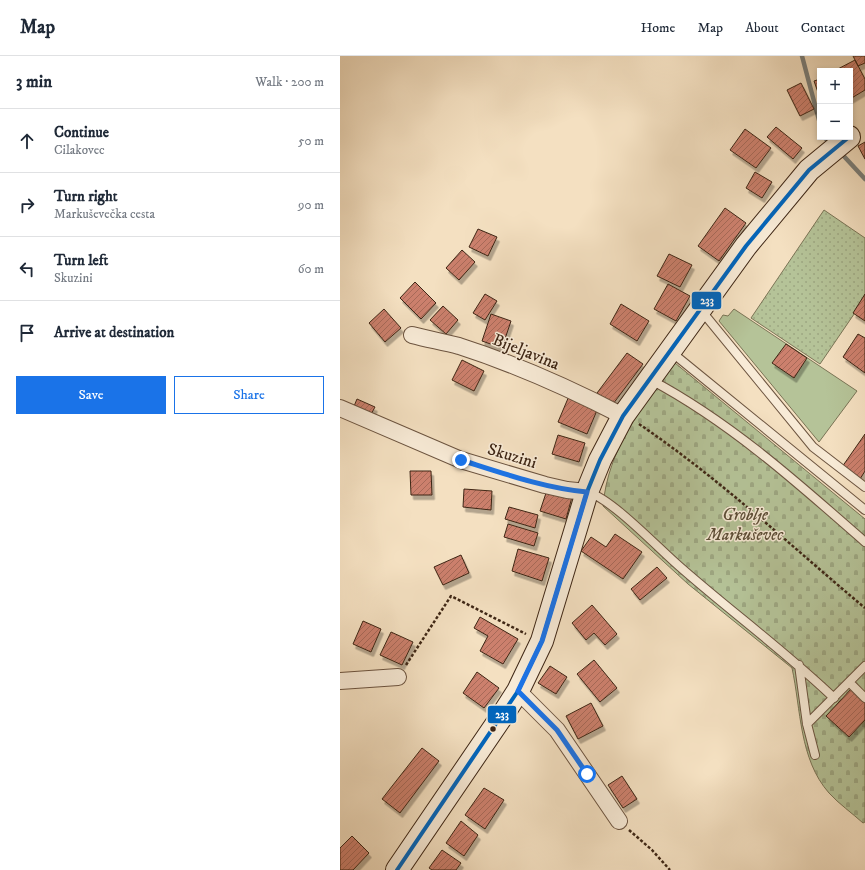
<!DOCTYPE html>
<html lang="en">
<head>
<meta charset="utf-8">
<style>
	:root { --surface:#fff; --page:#f6f6f7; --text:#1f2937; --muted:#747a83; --line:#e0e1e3; --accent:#1a73e8 }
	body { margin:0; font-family:"IM FELL DW Pica",serif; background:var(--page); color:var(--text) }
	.controls { position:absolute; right:12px; top:12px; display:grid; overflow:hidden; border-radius:0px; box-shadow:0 2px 6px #0003 }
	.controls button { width:36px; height:36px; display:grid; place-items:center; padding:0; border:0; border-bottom:1px solid var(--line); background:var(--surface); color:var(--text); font:20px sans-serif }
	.stop { position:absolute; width:12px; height:12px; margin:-9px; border:3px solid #1a73e8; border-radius:50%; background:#fff }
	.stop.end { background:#1a73e8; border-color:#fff; box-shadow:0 1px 4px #0008 }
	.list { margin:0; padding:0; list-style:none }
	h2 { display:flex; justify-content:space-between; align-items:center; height:52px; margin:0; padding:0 16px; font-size:17px }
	h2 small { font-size:13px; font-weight:400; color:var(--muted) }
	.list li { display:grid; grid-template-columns:26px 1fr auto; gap:12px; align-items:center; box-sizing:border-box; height:64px; padding:0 16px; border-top:1px solid var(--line) }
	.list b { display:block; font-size:15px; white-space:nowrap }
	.list p { margin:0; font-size:13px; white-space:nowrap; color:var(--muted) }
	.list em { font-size:13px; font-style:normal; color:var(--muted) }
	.actions { display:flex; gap:8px; padding:12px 16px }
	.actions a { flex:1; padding:9px 0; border:1px solid var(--accent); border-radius:0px; text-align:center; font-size:14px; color:var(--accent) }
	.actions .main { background:var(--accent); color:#fff }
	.icon { flex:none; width:22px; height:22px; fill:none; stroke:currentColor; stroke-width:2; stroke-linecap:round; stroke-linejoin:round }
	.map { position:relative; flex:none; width:525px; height:814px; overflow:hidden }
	header { display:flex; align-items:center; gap:24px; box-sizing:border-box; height:56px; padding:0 20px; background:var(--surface); border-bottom:1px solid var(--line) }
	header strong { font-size:19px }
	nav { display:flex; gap:22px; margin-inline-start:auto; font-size:14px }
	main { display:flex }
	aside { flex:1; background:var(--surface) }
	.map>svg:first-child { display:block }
	.green { fill:#b5c398; stroke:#7a7456 }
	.cemetery { fill:url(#cemetery-stones); stroke:#7a7456 }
	.park { fill:url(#park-dots); stroke:#7a7456 }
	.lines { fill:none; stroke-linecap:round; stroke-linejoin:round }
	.stream { stroke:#7a7f7b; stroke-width:4.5 }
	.building { fill:url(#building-hatch); stroke:#3e2615; filter:url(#shadow) }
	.lane-casing { stroke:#6c5440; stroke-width:10 }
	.street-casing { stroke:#6c5440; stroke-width:18 }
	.secondary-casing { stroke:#3e2615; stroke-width:24 }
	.path { stroke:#3e2615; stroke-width:2.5; stroke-dasharray:3 2; stroke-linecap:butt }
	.lane { stroke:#f8ebd7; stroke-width:8 }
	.street { stroke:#f8ebd7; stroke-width:16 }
	.secondary { stroke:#f8ebd7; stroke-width:22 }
	.bus-1-casing { stroke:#f8ebd7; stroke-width:7 }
	.bus-1 { stroke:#0065bd; stroke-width:4 }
	.route { stroke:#1a73e8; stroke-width:5 }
	.bus-dot { fill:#3e2615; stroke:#f8ebd7; stroke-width:1.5 }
	.labels { text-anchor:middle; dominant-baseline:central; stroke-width:3; stroke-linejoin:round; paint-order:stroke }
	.street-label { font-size:17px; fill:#3e2615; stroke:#f8ebd7 }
	.park-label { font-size:17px; font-style:italic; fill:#5c4d36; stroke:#f8ebd7 }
	.line-badge { stroke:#f8ebd7; stroke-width:1.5 }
	.badge-label { font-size:11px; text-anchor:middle; font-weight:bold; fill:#fff }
</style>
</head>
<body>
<header>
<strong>Map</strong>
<nav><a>Home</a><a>Map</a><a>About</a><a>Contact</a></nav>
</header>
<main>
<aside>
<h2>3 min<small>Walk · 200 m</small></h2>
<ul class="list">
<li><svg class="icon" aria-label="ahead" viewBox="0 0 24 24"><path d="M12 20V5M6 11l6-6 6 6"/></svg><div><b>Continue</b><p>Cilakovec</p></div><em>50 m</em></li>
<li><svg class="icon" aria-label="right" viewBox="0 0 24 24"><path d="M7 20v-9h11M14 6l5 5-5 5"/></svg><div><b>Turn right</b><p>Markuševečka cesta</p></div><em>90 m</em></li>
<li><svg class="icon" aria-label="left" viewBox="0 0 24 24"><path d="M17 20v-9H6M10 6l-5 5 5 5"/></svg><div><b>Turn left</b><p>Skuzini</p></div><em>60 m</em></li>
<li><svg class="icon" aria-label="arrive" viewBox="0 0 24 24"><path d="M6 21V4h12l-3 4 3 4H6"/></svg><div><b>Arrive at destination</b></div></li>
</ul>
<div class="actions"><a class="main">Save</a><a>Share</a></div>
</aside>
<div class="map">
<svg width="525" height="814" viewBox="0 0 525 814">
	<defs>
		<pattern id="cemetery-stones" width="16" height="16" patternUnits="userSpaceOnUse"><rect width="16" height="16" fill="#b5c398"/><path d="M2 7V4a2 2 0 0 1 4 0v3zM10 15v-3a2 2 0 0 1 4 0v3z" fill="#9da782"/></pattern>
		<pattern id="park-dots" width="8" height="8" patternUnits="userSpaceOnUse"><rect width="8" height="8" fill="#b5c398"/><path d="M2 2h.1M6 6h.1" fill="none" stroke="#9da782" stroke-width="1.8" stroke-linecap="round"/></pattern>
		<pattern id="building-hatch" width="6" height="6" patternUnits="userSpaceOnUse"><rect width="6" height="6" fill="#cc806d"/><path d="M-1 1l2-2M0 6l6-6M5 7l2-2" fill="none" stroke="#a76958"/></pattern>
		<filter id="shadow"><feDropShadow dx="2.5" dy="4.5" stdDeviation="0" flood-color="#0004"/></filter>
	</defs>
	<rect width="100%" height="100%" fill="#f4e0c1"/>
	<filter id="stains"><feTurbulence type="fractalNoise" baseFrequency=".005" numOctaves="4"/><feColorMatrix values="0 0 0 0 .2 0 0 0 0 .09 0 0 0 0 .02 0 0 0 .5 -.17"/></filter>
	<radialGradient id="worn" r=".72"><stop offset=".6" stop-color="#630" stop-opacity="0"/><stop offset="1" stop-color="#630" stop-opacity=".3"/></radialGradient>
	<path class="green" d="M394,253L517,335L479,386L379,265L383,259L388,260Z"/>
	<path class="cemetery" d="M335,307L525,463V766L523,767C512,757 499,748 489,737C459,703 461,653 452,612L348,528L263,450C268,392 302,352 335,307Z"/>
	<path class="park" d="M484,154L525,182V242L480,308L411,262Z"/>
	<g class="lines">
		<path class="stream" d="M462,0L480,68
			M484,81L491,88
			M500,96L525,123"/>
	</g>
	<path class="building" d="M513,0H525V7L518,10Z
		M515,4L525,23V34L510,43V15H494Z
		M480,23V42L474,25Z
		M461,27L474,53L460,60L447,34Z
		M436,71L462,92L453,103L427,81Z
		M405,73L431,92L416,112L390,94Z
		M525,86V103L518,90Z
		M415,116L432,126L422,142L406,132Z
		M385,152L406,167L379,205L358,190Z
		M138,173L157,181L148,200L129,191Z
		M122,194L135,206L119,224L106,212Z
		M329,198L352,209L340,231L317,220Z
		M75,226L96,247L81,263L60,242Z
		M328,228L350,240L336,265L314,253Z
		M145,238L157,245L145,264L133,257Z
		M525,238V265L513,257Z
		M281,248L309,265L297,285L270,268Z
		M103,250L118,264L106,278L90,264Z
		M44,253L61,272L45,286L29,267Z
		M151,258L171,265L162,292L142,285Z
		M518,278L525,282V317L503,301Z
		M446,288L467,302L454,322L432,307Z
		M287,297L303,308L273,348L257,337Z
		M122,304L144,315L134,335L112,324Z
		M229,340L258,352L247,378L218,366Z
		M17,343L35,351L29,362L12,355Z
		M525,378V415L520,423L502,411Z
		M218,379L245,387L239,406L212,398Z
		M70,415H91L92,439H71Z
		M124,433L152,435L151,454L123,451Z
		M207,434L232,441L226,463L200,455Z
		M169,451L198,459L195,472L165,463Z
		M168,468L198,477L194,490L164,481Z
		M275,478L302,496L283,523L241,495L251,481L266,491Z
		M178,493L209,502L202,525L172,515Z
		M121,499L129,517L103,529L94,511Z
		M317,511L327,522L300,544L291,533Z
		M252,549L277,578L265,589L254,577L246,584L232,567Z
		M140,561L178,583L163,608L140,595L148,580L134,572Z
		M23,565L41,573L31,596L13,588Z
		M51,576L73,586L62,609L40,599Z
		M254,604L277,632L260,646L237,618Z
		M210,610L227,621L216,638L198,627Z
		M137,616L159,632L144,652L123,637Z
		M512,632L525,645V664L509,681L486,660Z
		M251,647L263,670L238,683L226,660Z
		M82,692L99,705L60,757L42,743Z
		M282,720L297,743L283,752L268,729Z
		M144,732L164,744L145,773L125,759Z
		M121,765L138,779L124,800L106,787Z
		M12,780L29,797L13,814H0V792Z
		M102,794L121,807L116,814H92L89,812Z"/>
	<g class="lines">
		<defs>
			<path id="lane" d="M360,253L473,391L525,431
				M330,295L525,454
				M311,324C390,366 458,427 525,486
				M248,436C273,444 317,491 339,510C390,555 445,595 494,642
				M459,609L467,668L475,699
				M509,626L525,642
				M467,668L525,610"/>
			<path id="street" d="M72,279C87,283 104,286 119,290C175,308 231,333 283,360
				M0,352L121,404L205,429L227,434L247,436
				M0,625L58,621
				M178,635L217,674L279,765"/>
			<path id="secondary" d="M57,814L162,660L178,635L202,585L247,436L260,404L283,360L406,190L469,114L509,81"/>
		</defs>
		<use href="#lane" class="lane-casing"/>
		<use href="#street" class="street-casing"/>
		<use href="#secondary" class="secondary-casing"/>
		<path class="path" d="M299,368C380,423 451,490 525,552
			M66,609L111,540L186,578
			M289,774L312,794L330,814"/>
		<use href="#lane" class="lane"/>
		<use href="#street" class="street"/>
		<use href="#secondary" class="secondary"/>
		<defs>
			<path id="bus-1" d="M57,814L178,635L202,585L247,436L260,404L283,360L406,190L469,114L509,81"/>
		</defs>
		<use href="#bus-1" class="bus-1-casing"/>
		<use href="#bus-1" class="bus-1"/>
	</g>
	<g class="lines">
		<path class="route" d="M121,404C162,417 204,432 247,436L202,585L178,635L217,674L247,718"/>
	</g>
	<circle class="bus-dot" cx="153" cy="673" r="3.5"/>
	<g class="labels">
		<g class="street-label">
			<text transform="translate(186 296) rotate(22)">Bijeljavina</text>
			<text transform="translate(172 400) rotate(17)">Skuzini</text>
		</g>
		<g class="park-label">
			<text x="405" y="459">Groblje<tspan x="405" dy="20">Markuševec</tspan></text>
		</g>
	</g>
	<g class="line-badge">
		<rect x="351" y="235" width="31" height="19" rx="4" fill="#0065bd"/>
		<rect x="147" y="649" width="30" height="19" rx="4" fill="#0065bd"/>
	</g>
	<g class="badge-label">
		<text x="367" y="248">233</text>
		<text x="162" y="662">233</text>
	</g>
	<rect width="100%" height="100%" filter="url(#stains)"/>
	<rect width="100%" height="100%" fill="url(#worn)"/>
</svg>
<div class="controls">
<button>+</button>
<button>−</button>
</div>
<div class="stop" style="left:247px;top:718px"></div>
<div class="stop end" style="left:121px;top:404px"></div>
</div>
</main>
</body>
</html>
